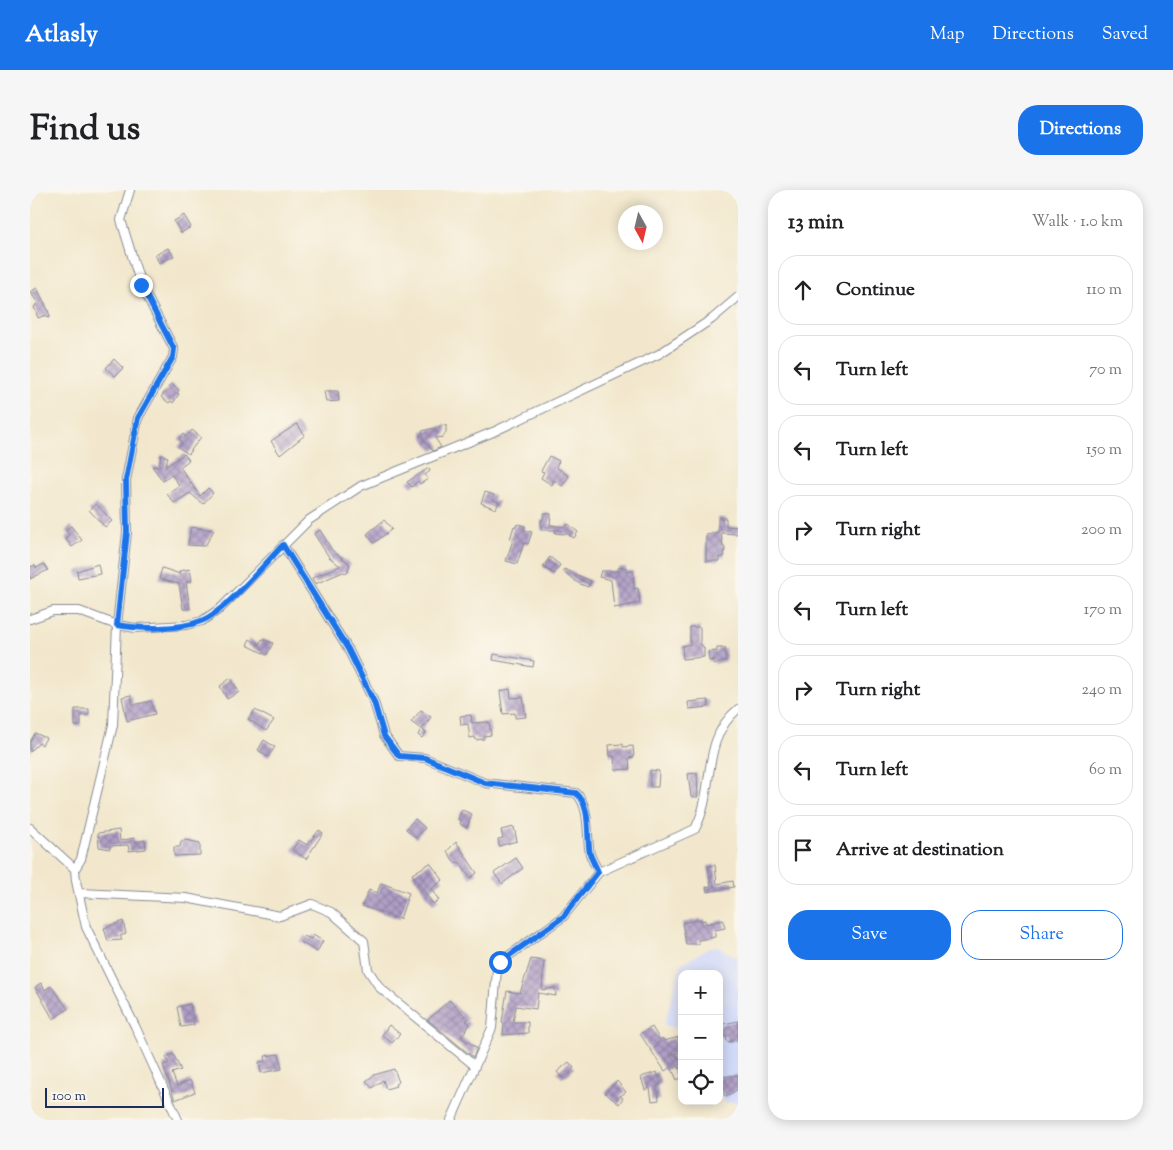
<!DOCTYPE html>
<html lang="en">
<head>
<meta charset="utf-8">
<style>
	:root { --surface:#fff; --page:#f6f6f6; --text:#202124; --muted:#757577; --line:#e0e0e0; --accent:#1a73e8 }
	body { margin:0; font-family:"Sorts Mill Goudy",serif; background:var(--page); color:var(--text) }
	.controls { position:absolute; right:15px; bottom:15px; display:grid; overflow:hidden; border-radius:10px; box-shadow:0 2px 12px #0003 }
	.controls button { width:45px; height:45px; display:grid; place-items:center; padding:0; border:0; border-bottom:1px solid var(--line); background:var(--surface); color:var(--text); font:25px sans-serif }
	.compass { position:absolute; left:588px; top:15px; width:45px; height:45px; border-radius:50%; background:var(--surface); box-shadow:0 2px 12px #0003; rotate:172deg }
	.scale { position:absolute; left:15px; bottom:12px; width:119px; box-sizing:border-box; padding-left:5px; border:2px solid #1b2f5e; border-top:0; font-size:14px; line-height:18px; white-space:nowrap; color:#1b2f5e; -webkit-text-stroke:4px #fbf7ec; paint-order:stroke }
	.stop { position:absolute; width:15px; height:15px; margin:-11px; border:4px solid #1a73e8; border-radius:50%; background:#fff }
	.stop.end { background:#1a73e8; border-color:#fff; box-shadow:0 1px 5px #0008 }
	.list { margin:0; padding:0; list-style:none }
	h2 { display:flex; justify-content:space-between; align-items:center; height:65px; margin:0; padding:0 20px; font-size:21px }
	h2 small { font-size:16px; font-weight:400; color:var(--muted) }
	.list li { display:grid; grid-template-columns:32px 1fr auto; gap:15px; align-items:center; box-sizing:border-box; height:70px; margin:0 10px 10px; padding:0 10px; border:1px solid var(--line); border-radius:20px }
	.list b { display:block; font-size:19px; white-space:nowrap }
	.list em { font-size:16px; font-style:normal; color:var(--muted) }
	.actions { display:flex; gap:10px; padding:15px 20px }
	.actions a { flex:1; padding:11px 0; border:1px solid var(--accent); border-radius:20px; text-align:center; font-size:18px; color:var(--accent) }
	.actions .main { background:var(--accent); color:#fff }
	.icon { flex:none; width:28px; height:28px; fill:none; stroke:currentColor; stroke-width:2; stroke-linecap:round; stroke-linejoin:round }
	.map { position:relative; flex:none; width:708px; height:930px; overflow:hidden; border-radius:20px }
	header { display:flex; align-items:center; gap:30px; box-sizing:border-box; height:70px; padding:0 25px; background:var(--accent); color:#fff }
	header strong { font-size:24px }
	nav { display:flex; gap:28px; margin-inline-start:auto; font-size:18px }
	.intro { display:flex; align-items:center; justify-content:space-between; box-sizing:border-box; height:120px; padding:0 30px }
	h1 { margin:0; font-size:35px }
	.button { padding:12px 22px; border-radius:20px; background:var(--accent); color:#fff; font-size:18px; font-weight:700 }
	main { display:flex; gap:30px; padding:0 30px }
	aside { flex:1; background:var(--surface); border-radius:20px; box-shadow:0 2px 12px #0003 }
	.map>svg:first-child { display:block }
	.built { fill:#d1d9f9 }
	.building { fill:url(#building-cross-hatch) }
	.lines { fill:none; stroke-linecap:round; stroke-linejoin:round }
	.minor-casing { stroke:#868b95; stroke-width:10 }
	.minor { stroke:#fff; stroke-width:8 }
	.route { stroke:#1a73e8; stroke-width:6 }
</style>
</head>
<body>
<header>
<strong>Atlasly</strong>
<nav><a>Map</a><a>Directions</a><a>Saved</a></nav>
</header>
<div class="intro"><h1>Find us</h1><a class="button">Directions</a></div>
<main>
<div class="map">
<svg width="708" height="930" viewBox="0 0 708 930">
	<defs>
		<pattern id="building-cross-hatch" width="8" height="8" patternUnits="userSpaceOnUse" patternTransform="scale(1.25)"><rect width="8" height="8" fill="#af9dc5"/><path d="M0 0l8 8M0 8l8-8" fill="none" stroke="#8e80a3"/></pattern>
	</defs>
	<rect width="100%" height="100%" fill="#fbf7ec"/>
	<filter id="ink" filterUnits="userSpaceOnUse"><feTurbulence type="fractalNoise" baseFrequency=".02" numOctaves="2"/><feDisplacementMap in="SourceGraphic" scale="10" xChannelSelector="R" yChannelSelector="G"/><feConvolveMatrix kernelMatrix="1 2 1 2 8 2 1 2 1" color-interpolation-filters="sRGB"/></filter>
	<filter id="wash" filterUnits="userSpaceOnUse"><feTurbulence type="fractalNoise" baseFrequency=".0096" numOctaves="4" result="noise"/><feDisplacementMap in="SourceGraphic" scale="20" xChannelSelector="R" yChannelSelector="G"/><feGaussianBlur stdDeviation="1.12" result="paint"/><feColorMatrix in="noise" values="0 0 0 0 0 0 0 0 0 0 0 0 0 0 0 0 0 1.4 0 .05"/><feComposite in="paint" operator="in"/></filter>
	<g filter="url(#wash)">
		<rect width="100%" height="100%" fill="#f2e7cc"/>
		<path class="built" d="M681,757H688L708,768V912L695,913L689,904V784H652V839L634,835L651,774Z"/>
		<g id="blocks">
			<path class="building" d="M154,25L161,37L151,43L144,31Z
				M138,58L144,66L129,73L125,65Z
				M7,98L18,120L20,127L18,128L16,125L8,128L4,117L8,113L0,102Z
				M84,169L93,178L85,186L76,178Z
				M141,194L149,200L147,203L149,204L143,213L141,211L139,213L131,207Z
				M294,201H308L309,211L296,212Z
				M267,234L275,245L250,265L241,251Z
				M416,235V242L413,247L405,248L411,257L403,261L394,250L392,241Z
				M162,240L171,247L158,264L148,257L152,252L149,249L153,244L156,247Z
				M154,264L159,270L150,277L170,306L178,298L183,303L173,314L160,303L144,313L137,304L149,295L141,284L133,291L122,276L129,277L131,265L138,267L135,277Z
				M519,266L529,271L526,277L539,286L532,296L524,290L522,295L511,288L514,282L511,281Z
				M399,278L400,281L395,285L398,289L390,294L388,291L382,297L377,292Z
				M455,302L464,305L463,310L469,312L466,319L451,313Z
				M66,314L82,331L75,337L59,320Z
				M514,323L521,324L520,335L535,337L538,334L548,342L544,348L536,343L534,344L525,343L526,340H511V330H513Z
				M688,328H696V336L708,337V344L691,343L693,357L695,356L694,367H689V371H676V345L688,342Z
				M354,330L362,339L344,353L337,344Z
				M487,334L495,336L494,340L502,342L498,354L494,353L487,374L476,371L483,350L480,349L484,336L486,337Z
				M41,336L52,350L42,357L35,348L39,345L36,340Z
				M161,337L184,340L175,356L158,355Z
				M290,340L302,360L320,374L317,383L313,382L285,394L282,388L310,376L299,367L284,344Z
				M520,367L530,375L524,384L513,377Z
				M14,374L18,380L0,389V377L5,375L6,378Z
				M68,374L70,384L48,388L47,381Z
				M596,377V381H603L604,399L608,398L610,413L584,418L581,390L569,387L571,381H589L588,378Z
				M132,378L150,384L149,381L160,379L162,391L156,392L160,419H153L149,394L129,389Z
				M534,379L561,391L558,397L548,393L533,381Z
				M660,437H670V453L674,458V467L653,469L652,456L660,454Z
				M220,449L229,455L232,449L243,453L237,465L217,455Z
				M687,458H695L696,471L684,474V470L679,471L678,462L687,461Z
				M464,464L504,471L503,477L463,470Z
				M201,488L209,502L197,509L190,496Z
				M480,499L481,508L493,507L496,527L485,528V523L473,524L470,501Z
				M101,505L103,515L121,511L125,524L97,531L92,507Z
				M678,510L679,517L659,519L658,512Z
				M45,519H59V525H51V536H45Z
				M225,520L244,530L236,541L218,529Z
				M391,520L401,527L392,539L396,543L392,548L388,545L391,539L381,532Z
				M441,525L442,533L459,532L461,545L454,546V549L446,550L445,547L440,548L438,534L431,535L430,526Z
				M5,543L16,548L12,555L9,553L0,562V552Z
				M234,550L245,557L238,567L228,560Z
				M593,554V557L603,556L604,567L599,568L600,579L585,580L584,566H580L579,555Z
				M620,580L629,581L628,597H620Z
				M667,583L668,607H661L658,584Z
				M432,620L442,624L437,638L430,634L431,631L428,629Z
				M385,629L395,638L386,648L376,639Z
				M484,637L487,651L469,656L468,649L473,648L471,640Z
				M89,640L90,651L104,648L105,652L115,650L116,659L99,661L98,655L80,656V659L69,657L68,643Z
				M289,640L293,643L276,669L262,660L269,650L277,655Z
				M156,650L170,653V665L144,666V657H150L151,651Z
				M426,652L447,683L440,688L429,672L425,673L417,661Z
				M486,668L493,678L472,694L464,683Z
				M400,673L413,690L401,699L409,710L403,714L382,684Z
				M685,675L687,694L703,691L704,697L677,702L676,697L681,696L678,676Z
				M351,693L379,703L370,729L332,716L339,700L347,703Z
				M671,729V731L675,730L676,734L693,730L695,738L685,740V747L668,750L669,754H656L652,733Z
				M93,731L96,744L90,746L92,750L78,751L74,738Z
				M283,745L293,751L287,762L271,752L274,746L281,749Z
				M501,769L514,771L512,800L525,798L526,806L508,803L506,819L486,816L483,832H498V843L473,845L474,833L472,832L477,801L490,803Z
				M11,793L15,800L21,796L38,819L23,829L5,797Z
				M419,810L438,829L436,831L440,834L431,847L447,858L443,867L398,830Z
				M160,814L164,835L151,837L147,817Z
				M708,831V850L697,852L696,846L689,847V835Z
				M359,835L370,844L362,853L352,845Z
				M622,837L630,850L632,848L634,851L649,847L650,850L652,849V862L640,865L650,879L652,878V887L647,890L641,877L635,881L610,844Z
				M143,864L151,880L142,883L147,896L160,890L165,902L145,910L133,875L139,873L136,867Z
				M249,864L252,879L231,883L229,872L236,871L235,866Z
				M539,872L544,878L540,882L541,883L532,888L527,882Z
				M364,879L369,892L365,894L366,896L356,899L353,890L342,898L336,891L344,885Z
				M627,882L631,894L627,896L629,910L622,911L620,898L615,900L611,887Z
				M708,885V899L696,907L689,899V887Z
				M587,891L596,902L590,906L593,908L589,914L575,903Z"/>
		</g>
	</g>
	<g filter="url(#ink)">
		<use href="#blocks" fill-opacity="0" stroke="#868b95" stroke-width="1"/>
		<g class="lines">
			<defs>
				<path id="minor" d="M100,0L91,30L111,95L144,159L143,167L108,228L96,290L97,342L87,435L83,535L51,669L45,679L46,691L56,737L105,836L148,930
					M253,355L318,459L344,512L354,545L369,566L395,568L455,593L546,603C561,617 556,646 560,664C562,670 566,677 569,682
					M0,429L23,421H49L87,435L106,438L156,435L172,431L191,418L279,330L331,296L463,242L629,164L682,129L708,107
					M0,638L45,679
					M50,703L156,708L250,726L282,714L301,722L334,751L338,780L350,798L445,876
					M421,930L462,838L467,780L470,772L533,727L569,682L665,639C686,600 670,550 708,519"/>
			</defs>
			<use href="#minor" class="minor-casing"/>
			<use href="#minor" class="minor"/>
		</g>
	</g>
	<g class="lines" filter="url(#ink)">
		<path class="route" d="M111,95L144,159L143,167L108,228L96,290L97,342L87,435C110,439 149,440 171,431C195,422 234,375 253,355L318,459L344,512L354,546L369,566L395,568L455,593L546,603C562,616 556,646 560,664C562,670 566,677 568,682L533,727L470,772"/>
	</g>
</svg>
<div class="controls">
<button>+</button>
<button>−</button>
<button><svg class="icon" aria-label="locate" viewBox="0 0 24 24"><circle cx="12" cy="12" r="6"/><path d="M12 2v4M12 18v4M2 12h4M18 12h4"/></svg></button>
</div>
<svg class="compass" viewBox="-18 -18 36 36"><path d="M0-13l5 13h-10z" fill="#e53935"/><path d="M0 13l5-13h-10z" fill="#757577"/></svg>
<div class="scale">100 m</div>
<div class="stop" style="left:470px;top:772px"></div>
<div class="stop end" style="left:111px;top:95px"></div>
</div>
<aside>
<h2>13 min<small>Walk · 1.0 km</small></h2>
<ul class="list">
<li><svg class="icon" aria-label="ahead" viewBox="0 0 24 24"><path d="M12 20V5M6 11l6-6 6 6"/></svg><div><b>Continue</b></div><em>110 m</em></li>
<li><svg class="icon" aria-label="left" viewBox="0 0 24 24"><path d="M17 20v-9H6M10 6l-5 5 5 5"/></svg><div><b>Turn left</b></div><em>70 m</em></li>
<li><svg class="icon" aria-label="left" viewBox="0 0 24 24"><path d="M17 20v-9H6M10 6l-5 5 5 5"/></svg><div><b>Turn left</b></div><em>150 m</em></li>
<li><svg class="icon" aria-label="right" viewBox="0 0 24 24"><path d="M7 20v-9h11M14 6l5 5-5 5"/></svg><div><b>Turn right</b></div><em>200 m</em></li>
<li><svg class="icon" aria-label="left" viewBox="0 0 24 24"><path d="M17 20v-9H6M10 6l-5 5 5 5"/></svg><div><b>Turn left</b></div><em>170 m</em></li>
<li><svg class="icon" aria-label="right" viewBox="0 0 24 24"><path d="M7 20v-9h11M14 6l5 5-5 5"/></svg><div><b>Turn right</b></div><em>240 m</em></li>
<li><svg class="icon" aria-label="left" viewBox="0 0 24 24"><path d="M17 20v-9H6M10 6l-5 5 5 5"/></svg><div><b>Turn left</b></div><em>60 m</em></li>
<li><svg class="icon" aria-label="arrive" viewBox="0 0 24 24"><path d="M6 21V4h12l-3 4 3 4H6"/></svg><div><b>Arrive at destination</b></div></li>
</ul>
<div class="actions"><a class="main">Save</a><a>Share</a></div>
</aside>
</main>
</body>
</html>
